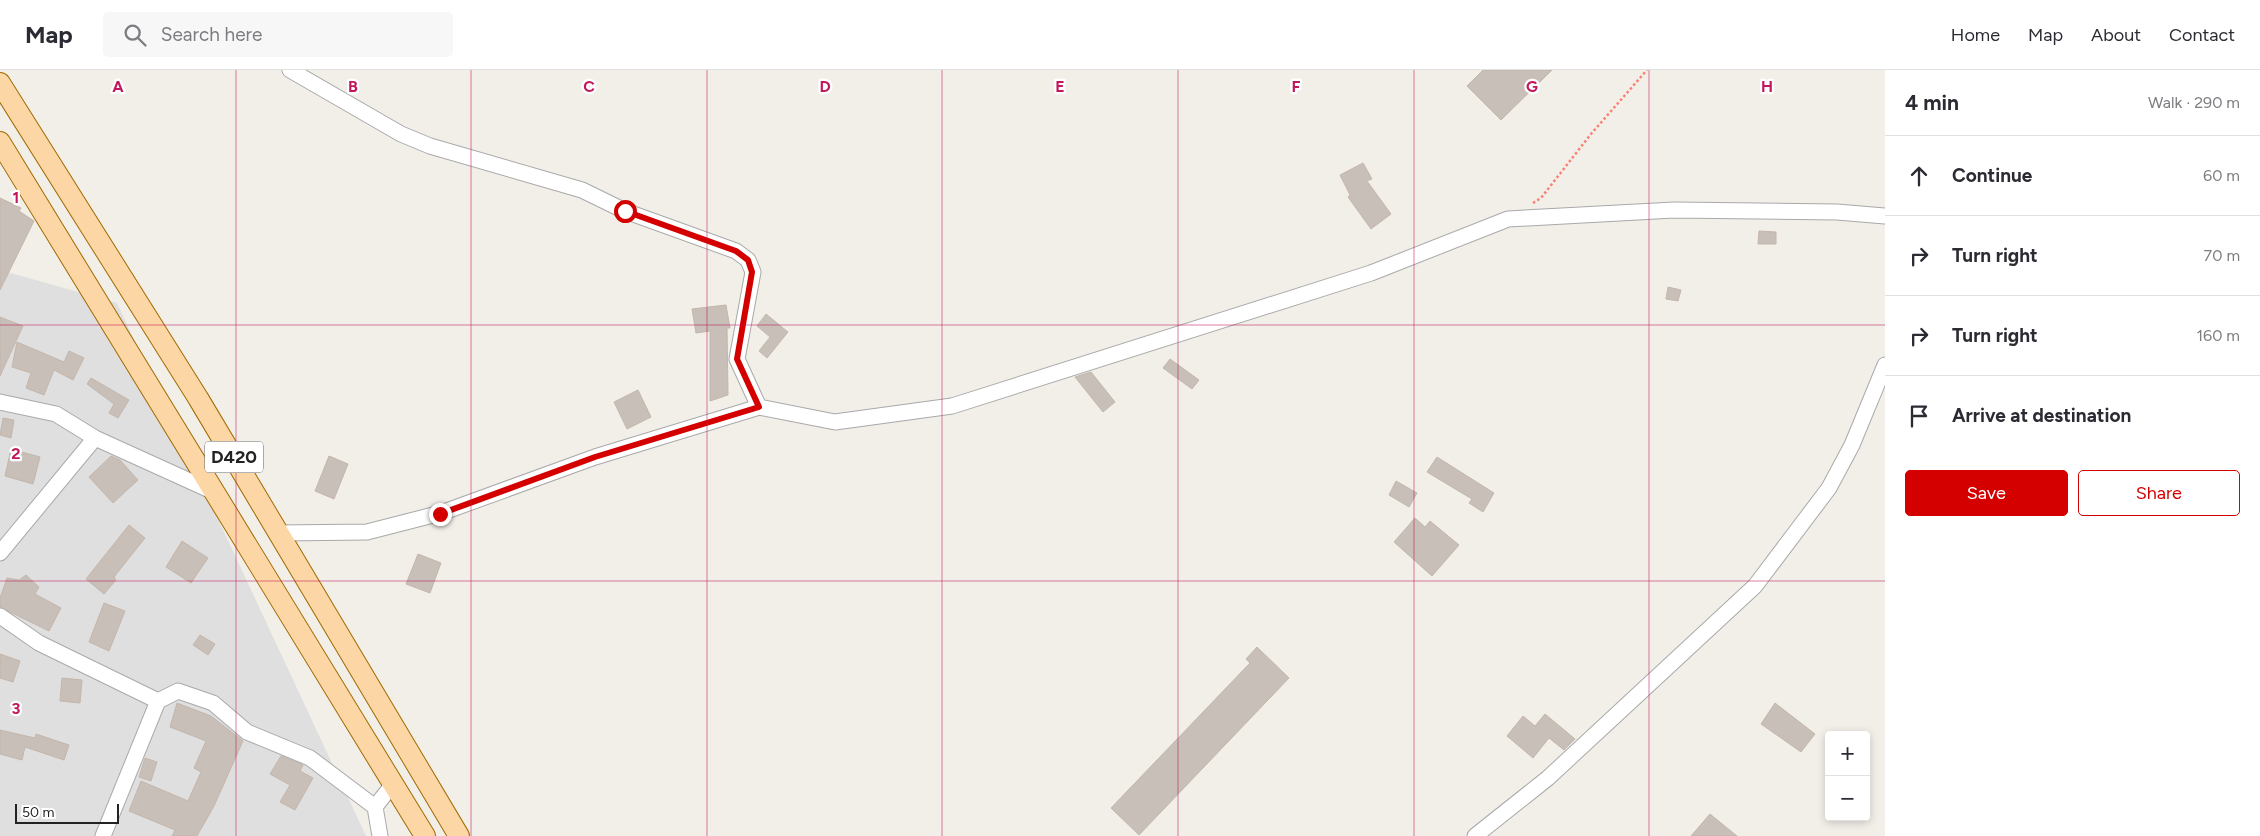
<!DOCTYPE html>
<html lang="en">
<head>
<meta charset="utf-8">
<style>
	:root { --surface:#fff; --page:#f7f7f7; --text:#2b2b33; --muted:#7c7c81; --line:#e1e1e2; --accent:#d40000 }
	body { margin:0; font-family:Figtree,sans-serif; background:var(--page); color:var(--text) }
	.controls { position:absolute; right:15px; bottom:15px; display:grid; overflow:hidden; border-radius:5px; box-shadow:0 2px 8px #0003 }
	.controls button { width:45px; height:45px; display:grid; place-items:center; padding:0; border:0; border-bottom:1px solid var(--line); background:var(--surface); color:var(--text); font:25px sans-serif }
	.scale { position:absolute; left:15px; bottom:12px; width:104px; box-sizing:border-box; padding-left:5px; border:2px solid #222; border-top:0; font-size:14px; line-height:18px; white-space:nowrap; color:#222; -webkit-text-stroke:4px #fff; paint-order:stroke }
	.stop { position:absolute; width:15px; height:15px; margin:-11px; border:4px solid #d40000; border-radius:50%; background:#fff }
	.stop.end { background:#d40000; border-color:#fff; box-shadow:0 1px 5px #0008 }
	.list { margin:0; padding:0; list-style:none }
	h2 { display:flex; justify-content:space-between; align-items:center; height:65px; margin:0; padding:0 20px; font-size:21px }
	h2 small { font-size:16px; font-weight:400; color:var(--muted) }
	.list li { display:grid; grid-template-columns:32px 1fr auto; gap:15px; align-items:center; box-sizing:border-box; height:80px; padding:0 20px; border-top:1px solid var(--line) }
	.list b { display:block; font-size:19px; white-space:nowrap }
	.list em { font-size:16px; font-style:normal; color:var(--muted) }
	.actions { display:flex; gap:10px; padding:15px 20px }
	.actions a { flex:1; padding:11px 0; border:1px solid var(--accent); border-radius:5px; text-align:center; font-size:18px; color:var(--accent) }
	.actions .main { background:var(--accent); color:#fff }
	.icon { flex:none; width:28px; height:28px; fill:none; stroke:currentColor; stroke-width:2; stroke-linecap:round; stroke-linejoin:round }
	.map { position:relative; flex:none; width:1885px; height:766px; overflow:hidden }
	header { display:flex; align-items:center; gap:30px; box-sizing:border-box; height:70px; padding:0 25px; background:var(--surface); border-bottom:1px solid var(--line) }
	header strong { font-size:24px }
	nav { display:flex; gap:28px; margin-inline-start:auto; font-size:18px }
	.search { width:350px; height:45px; background:var(--page); display:flex; align-items:center; gap:12px; box-sizing:border-box; padding:0 18px; border-radius:5px; color:var(--muted); font-size:19px }
	main { display:flex }
	aside { flex:1; background:var(--surface) }
	.map>svg:first-child { display:block }
	.residential { fill:#e0dfdf }
	.building { fill:#c7bfb8; stroke:#c4b6ab }
	.lines { fill:none; stroke-linecap:round; stroke-linejoin:round }
	.minor-casing { stroke:#a9a9a9; stroke-width:17 }
	.major-casing { stroke:#a06b00; stroke-width:22 }
	.path { stroke:#fa8072; stroke-width:2.5; stroke-dasharray:2.5 2.5; stroke-linecap:butt }
	.minor { stroke:#fff; stroke-width:15 }
	.major { stroke:#fcd6a4; stroke-width:20 }
	.route { stroke:#d40000; stroke-width:6 }
	.grid { fill:none; stroke:#c2185b; stroke-width:1; stroke-opacity:0.55 }
	.labels { text-anchor:middle; dominant-baseline:central; stroke-width:4.5; stroke-linejoin:round; paint-order:stroke }
	.shield { fill:#fff; stroke:#646464; stroke-width:1 }
	.shield-label { font-size:18px; font-weight:bold; fill:#222 }
	.grid-label { font-size:16px; text-anchor:middle; font-weight:bold; fill:#c2185b; stroke:#fff; stroke-width:4.5; stroke-linejoin:round; paint-order:stroke }
</style>
</head>
<body>
<header>
<strong>Map</strong>
<div class="search"><svg class="icon" aria-label="search" viewBox="0 0 24 24"><circle cx="10" cy="10" r="6"/><path d="M15 15l6 6"/></svg>Search here</div>
<nav><a>Home</a><a>Map</a><a>About</a><a>Contact</a></nav>
</header>
<main>
<div class="map">
<svg width="1885" height="766" viewBox="0 0 1885 766">
	<rect width="100%" height="100%" fill="#f2efe9"/>
	<path class="residential" d="M0,200L117,233L366,766H0Z"/>
	<path class="building" d="M1483,0H1552L1501,50L1467,16Z
		M1363,93L1372,109L1367,111L1391,144L1371,159L1348,127L1350,125L1340,105Z
		M0,128L21,138L19,141L34,151L0,220Z
		M1759,161L1776,162V174H1758Z
		M1668,217L1681,220L1678,231L1666,229Z
		M726,235L730,258H727L728,325L710,331V261L696,263L692,239Z
		M766,244L788,262L767,288L759,281L770,267L757,256Z
		M0,247L23,256L0,306Z
		M17,272L64,292L69,281L84,288L73,310L54,300L44,325L26,318L31,303L12,297Z
		M1170,289L1199,310L1192,319L1163,298Z
		M1091,302L1115,332L1103,342L1075,307Z
		M91,308L129,330L118,348L109,343L114,334L87,314Z
		M638,320L651,347L627,359L614,332Z
		M3,348L14,350L11,368L0,365Z
		M11,379L40,387L33,414L5,406Z
		M111,386L120,390L138,410L113,433L89,407Z
		M329,386L348,394L334,429L315,421Z
		M1437,387L1494,423L1483,442L1469,433L1472,429L1427,402Z
		M1396,411L1417,423L1409,437L1389,425Z
		M1415,448L1425,457L1430,451L1459,475L1432,506L1394,472Z
		M129,455L145,468L114,507L116,510L104,524L86,509Z
		M182,471L208,488L191,513L166,497Z
		M418,484L441,493L430,523L406,514Z
		M26,505L39,517L35,524L61,538L49,561L0,537V528L7,508L19,510Z
		M104,533L125,541L109,581L89,572Z
		M200,565L215,574L208,585L193,575Z
		M1257,577L1289,608L1139,765L1111,738L1250,593L1246,589Z
		M0,584L20,591L13,612L0,608Z
		M62,608L82,610L80,633L60,631Z
		M177,633L211,646L243,671L214,736L197,766H172L175,760L129,741L141,711L188,731L201,702L194,698L206,671L170,657Z
		M1775,633L1815,664L1801,682L1761,654Z
		M1545,644L1575,669L1564,680L1549,668L1533,688L1507,666L1523,646L1535,656Z
		M0,660L35,668L36,664L69,675L64,690L25,677L22,690L0,684Z
		M281,686L303,695L300,701L313,708L295,740L280,732L290,715L270,704Z
		M145,688L157,692L151,711L139,707Z
		M1710,744L1737,766H1691Z"/>
	<g class="lines">
		<defs>
			<path id="minor" d="M290,0L401,64L430,76L582,120L625,141L736,181L748,190L753,202L737,289L759,337
				M0,332L56,344L95,368L214,422
				M279,463L367,462L441,443L595,387L759,337L835,352L952,336L1371,203L1508,149L1674,140L1837,142L1885,146
				M0,483L95,368
				M0,546L39,573L158,631L178,621L213,633L247,662L310,688L375,737
				M103,766L158,631
				M380,766L375,737L393,714
				M1475,766L1548,708L1755,516L1829,418L1852,375L1885,295"/>
			<path id="major" d="M0,13L198,328L459,766
				M0,72L425,766"/>
		</defs>
		<use href="#minor" class="minor-casing"/>
		<use href="#major" class="major-casing"/>
		<path class="path" d="M1533,133L1541,128L1591,64L1647,0"/>
		<use href="#minor" class="minor"/>
		<use href="#major" class="major"/>
	</g>
	<g class="lines">
		<path class="route" d="M440,444L595,387L759,337L737,289L752,202L748,190L736,181L625,141"/>
	</g>
	<path class="grid" d="M236,0V766M471,0V766M707,0V766M942,0V766M1178,0V766M1414,0V766M1649,0V766M0,255H1885M0,511H1885"/>
	<g class="labels">
		<rect class="shield" x="205" y="371.5" width="58" height="31" rx="4"/>
		<g class="shield-label">
			<text x="234" y="387">D420</text>
		</g>
	</g>
	<g class="grid-label">
		<text x="118" y="22">A</text>
		<text x="353" y="22">B</text>
		<text x="589" y="22">C</text>
		<text x="825" y="22">D</text>
		<text x="1060" y="22">E</text>
		<text x="1296" y="22">F</text>
		<text x="1532" y="22">G</text>
		<text x="1767" y="22">H</text>
		<text x="16" y="133">1</text>
		<text x="16" y="389">2</text>
		<text x="16" y="644">3</text>
	</g>
</svg>
<div class="controls">
<button>+</button>
<button>−</button>
</div>
<div class="scale">50 m</div>
<div class="stop" style="left:625px;top:141px"></div>
<div class="stop end" style="left:440px;top:444px"></div>
</div>
<aside>
<h2>4 min<small>Walk · 290 m</small></h2>
<ul class="list">
<li><svg class="icon" aria-label="ahead" viewBox="0 0 24 24"><path d="M12 20V5M6 11l6-6 6 6"/></svg><div><b>Continue</b></div><em>60 m</em></li>
<li><svg class="icon" aria-label="right" viewBox="0 0 24 24"><path d="M7 20v-9h11M14 6l5 5-5 5"/></svg><div><b>Turn right</b></div><em>70 m</em></li>
<li><svg class="icon" aria-label="right" viewBox="0 0 24 24"><path d="M7 20v-9h11M14 6l5 5-5 5"/></svg><div><b>Turn right</b></div><em>160 m</em></li>
<li><svg class="icon" aria-label="arrive" viewBox="0 0 24 24"><path d="M6 21V4h12l-3 4 3 4H6"/></svg><div><b>Arrive at destination</b></div></li>
</ul>
<div class="actions"><a class="main">Save</a><a>Share</a></div>
</aside>
</main>
</body>
</html>
